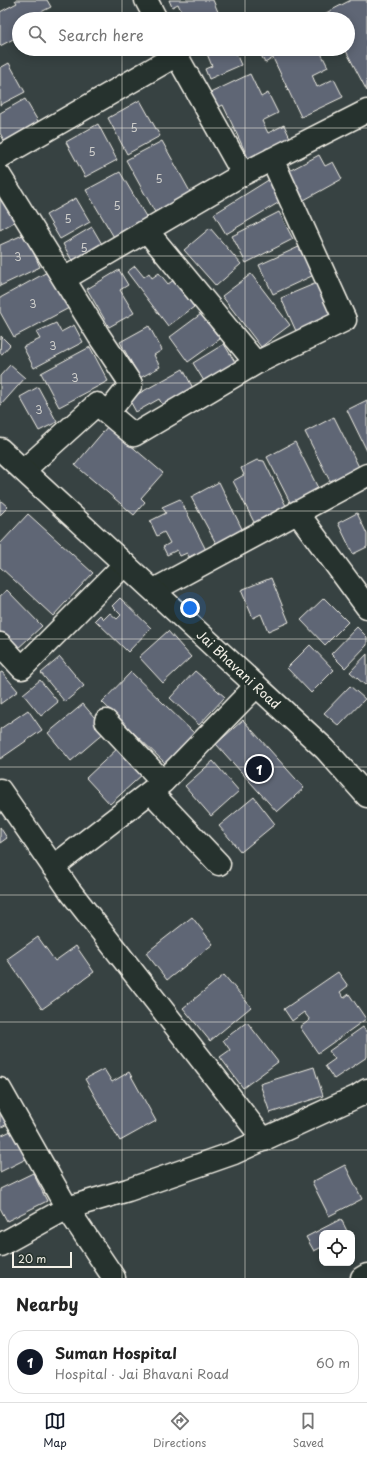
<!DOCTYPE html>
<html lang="en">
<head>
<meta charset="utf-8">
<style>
	:root { --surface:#fff; --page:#f6f6f6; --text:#222; --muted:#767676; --line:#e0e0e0; --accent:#111827 }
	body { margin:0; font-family:"Playpen Sans",sans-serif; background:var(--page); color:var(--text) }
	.controls { position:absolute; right:12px; bottom:12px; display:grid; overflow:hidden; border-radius:8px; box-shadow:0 2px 10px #0003 }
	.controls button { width:36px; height:36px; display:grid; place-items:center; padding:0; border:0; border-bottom:1px solid var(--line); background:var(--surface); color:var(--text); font:20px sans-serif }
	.scale { position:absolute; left:12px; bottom:10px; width:60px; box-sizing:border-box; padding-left:4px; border:2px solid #f4f1e8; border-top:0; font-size:11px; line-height:14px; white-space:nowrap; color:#f4f1e8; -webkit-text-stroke:3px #26332d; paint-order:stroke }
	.you { position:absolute; left:190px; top:608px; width:14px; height:14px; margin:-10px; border:3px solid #fff; border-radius:50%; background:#1a73e8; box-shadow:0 0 0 6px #1a73e833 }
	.badge { display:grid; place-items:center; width:26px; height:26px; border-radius:50%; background:var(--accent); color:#fff; font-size:13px; font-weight:700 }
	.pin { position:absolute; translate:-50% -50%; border:2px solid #fff; box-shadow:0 1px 4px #0006 }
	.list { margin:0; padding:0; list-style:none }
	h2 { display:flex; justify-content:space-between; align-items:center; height:52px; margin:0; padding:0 16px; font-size:17px }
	h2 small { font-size:13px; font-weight:400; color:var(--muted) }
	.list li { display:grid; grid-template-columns:26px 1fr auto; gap:12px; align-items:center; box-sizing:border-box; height:64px; margin:0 8px 8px; padding:0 8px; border:1px solid var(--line); border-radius:16px }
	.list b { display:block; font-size:15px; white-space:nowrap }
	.list p { margin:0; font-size:13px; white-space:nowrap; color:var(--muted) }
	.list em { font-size:13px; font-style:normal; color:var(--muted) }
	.icon { flex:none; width:22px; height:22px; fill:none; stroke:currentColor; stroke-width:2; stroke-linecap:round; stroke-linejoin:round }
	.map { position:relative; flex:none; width:367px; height:1278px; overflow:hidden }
	.search { position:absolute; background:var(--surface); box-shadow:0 2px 10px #0003; left:12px; right:12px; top:12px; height:44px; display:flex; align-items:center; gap:10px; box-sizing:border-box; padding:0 14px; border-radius:22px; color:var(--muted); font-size:15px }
	.sheet { height:124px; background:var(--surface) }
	nav { display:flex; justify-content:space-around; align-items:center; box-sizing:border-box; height:56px; border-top:1px solid var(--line); background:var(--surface); font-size:11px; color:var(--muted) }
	nav a { display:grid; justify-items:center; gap:2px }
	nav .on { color:var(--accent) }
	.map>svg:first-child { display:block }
	.building { fill:#5e6674; stroke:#f4f1e8 }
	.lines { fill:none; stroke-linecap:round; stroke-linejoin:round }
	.street-casing { stroke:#f4f1e8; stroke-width:25 }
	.secondary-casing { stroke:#f4f1e8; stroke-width:25 }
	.street { stroke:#26332d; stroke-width:22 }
	.secondary { stroke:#26332d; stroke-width:22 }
	.grid { fill:none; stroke:#f4f1e8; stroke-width:1; stroke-opacity:0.55 }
	.labels { text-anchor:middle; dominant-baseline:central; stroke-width:4; stroke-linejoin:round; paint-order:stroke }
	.number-label { font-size:11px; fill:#cececb }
	.street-label { font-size:13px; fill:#f4f1e8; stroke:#26332d }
</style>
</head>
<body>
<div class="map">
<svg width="367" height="1278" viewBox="0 0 367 1278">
	<rect width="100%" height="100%" fill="#374242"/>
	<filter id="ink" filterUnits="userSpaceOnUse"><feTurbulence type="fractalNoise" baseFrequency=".025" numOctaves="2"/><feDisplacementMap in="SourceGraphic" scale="8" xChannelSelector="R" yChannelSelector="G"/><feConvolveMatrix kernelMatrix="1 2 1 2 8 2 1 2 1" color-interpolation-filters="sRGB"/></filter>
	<g filter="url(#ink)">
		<path class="building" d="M15,0H47L51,7L39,13L41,19H19V36L0,46V12L17,3Z
			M169,0H213L221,19H178L177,16L182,13L178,4L172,7Z
			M351,0H367V91L345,49H348V19H330L326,13Z
			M205,49H234L241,65L209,79L205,69L212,66Z
			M258,49H319L328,67L312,75L317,87L334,79L343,97L301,117L273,58L265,63Z
			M9,63L25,92L0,105V68Z
			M250,74L261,97L268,93L278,113L262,121L268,133L284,125L293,144L251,164L223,105L215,109L208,94Z
			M25,99L42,128L7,146L0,133V113Z
			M140,100L160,136L127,154L108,118Z
			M98,124L117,160L85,177L66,142Z
			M162,141L193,197L157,216L126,160Z
			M319,155L325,166L333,162L342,179L304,200L289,171Z
			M120,172L148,220L115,239L86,190Z
			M270,179L283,200L226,234L214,214Z
			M0,193L16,221L0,230Z
			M76,198L90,222L60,239L46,215Z
			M279,212L293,239L246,263L232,236Z
			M92,227L106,251L76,268L63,244Z
			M210,228L241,264L216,286L184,250Z
			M25,234L40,267L0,286V245Z
			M301,246L314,275L273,294L259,265Z
			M135,266L144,277L149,273L152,278L159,273L168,284L174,280L194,307L168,326L127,272Z
			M119,270L128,285L120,290L134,313L109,327L87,289Z
			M49,271L69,308L14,337L0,312V298Z
			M251,274L290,325L261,347L222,296Z
			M319,282L334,315L296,331L281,298Z
			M201,314L220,339L188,362L170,337Z
			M56,323L61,332L74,325L83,342L34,368L23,347L40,339L36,332Z
			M149,326L162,350L154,355L160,367L140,378L120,342Z
			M1,336L10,345L2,354L0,353Z
			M224,344L238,367L207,386L193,363Z
			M90,347L108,381L59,407L41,373Z
			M10,365L25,378L0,406V376Z
			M183,369L195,392L165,409L159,399L136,412L129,399Z
			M38,387L57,422L39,431L20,397Z
			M367,400V451L347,410Z
			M334,417L361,471L332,485L305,432Z
			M108,426L163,473L141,498L145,502L134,515L75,465Z
			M295,442L322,496L294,510L267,457Z
			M257,460L264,461L288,510L256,526L233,481L244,475L241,468Z
			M219,482L245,535L218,547L191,497Z
			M180,499L207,552L196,558L195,554L189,557L187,553L180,556L177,550L167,555L163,547L170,543L164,532L157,536L150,521L166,513L162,507Z
			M0,500L8,507L0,515Z
			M357,513L367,534V547L353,554L338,523Z
			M28,514L93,573L53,616L0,567V544Z
			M271,578L289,622L268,631L261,614L253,618L241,590Z
			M7,590L42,626L15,651L0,636V596Z
			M120,598L151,628L128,652L95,620L100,615L104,619L110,613L117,619L121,615L112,606Z
			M324,598L348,622L325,645L301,620Z
			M357,627L367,637V645L345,668L331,654Z
			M168,631L191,657L163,683L139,657Z
			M310,645L334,670L311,693L287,668Z
			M367,654V683L365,685L350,672Z
			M60,657L84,686L65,702L41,673Z
			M195,671L225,697L199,725L170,698Z
			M2,672L18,691L0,704V673Z
			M131,672L195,734L166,764L102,702Z
			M40,680L58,702L41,716L23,694Z
			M350,686L365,699L339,726L324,713Z
			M83,704L106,731L71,761L48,733Z
			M28,710L42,730L0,759V729Z
			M243,720L304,788L277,812L216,744Z
			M119,747L144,773L110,804L86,778Z
			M213,761L239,791L211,816L185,786Z
			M254,797L275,824L241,852L219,826Z
			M0,827L7,838L0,843Z
			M192,917L213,944L167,980L146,953Z
			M38,937L55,961L76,946L94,972L42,1009L7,959Z
			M338,972L348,986L340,992L344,998L349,994L366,1019L318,1053L300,1027L310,1020L304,1012L292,1021L284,1009Z
			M224,975L251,1007L210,1041L183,1008Z
			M247,1022L278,1062L243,1088L220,1057L230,1050L223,1040Z
			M363,1027L367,1033V1057L334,1079L325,1066L335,1059L329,1051Z
			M314,1067L323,1096L270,1113L260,1084Z
			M104,1069L112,1082L129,1072L156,1121L120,1141L85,1079Z
			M0,1101L11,1122L0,1128Z
			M11,1131L26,1159L0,1172V1136Z
			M345,1165L362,1199L329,1216L312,1182Z
			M33,1173L47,1201L7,1221L0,1208V1189Z
			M341,1219L348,1233H322V1247L314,1251L306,1237Z"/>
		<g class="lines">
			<defs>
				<path id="street" d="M146,0L156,19
					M173,49L243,174
					M0,157L177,55
					M0,176L99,336L131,384L108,413
					M147,231L256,363L345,320L272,159
					M64,279L243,174L367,111
					M24,470L97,404L134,435L256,363
					M297,512L367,607
					M154,590L367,475
					M0,644L22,668L125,564
					M106,721L163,782
					M0,790L70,891L264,1140
					M151,792L219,864
					M53,867L163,782L256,686
					M0,1089L67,1208L114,1278
					M0,1245L67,1208L128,1190L234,1153L358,1096L367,1090
					M362,1278L367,1275"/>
				<path id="secondary" d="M0,449L325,749L367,796"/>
			</defs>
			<use href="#street" class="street-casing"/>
			<use href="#secondary" class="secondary-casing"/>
			<use href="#street" class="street"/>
			<use href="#secondary" class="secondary"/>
		</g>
	</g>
	<path class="grid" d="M122,0V19M245,0V19M122,49V1278M245,49V1278M0,128H367M0,256H367M0,383H367M0,511H367M0,639H367M0,767H367M0,895H367M0,1022H367M0,1150H367"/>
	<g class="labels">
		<g class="number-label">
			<text x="134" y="127">5</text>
			<text x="92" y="151">5</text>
			<text x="159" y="178">5</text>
			<text x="117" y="205">5</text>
			<text x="68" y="218">5</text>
			<text x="84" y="247">5</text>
			<text x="18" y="256">3</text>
			<text x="33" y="303">3</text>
			<text x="53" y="345">3</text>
			<text x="75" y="377">3</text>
			<text x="39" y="409">3</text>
		</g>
		<g class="street-label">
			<text transform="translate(239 669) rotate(43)">Jai Bhavani Road</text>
		</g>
	</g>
</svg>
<div class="controls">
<button><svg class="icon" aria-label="locate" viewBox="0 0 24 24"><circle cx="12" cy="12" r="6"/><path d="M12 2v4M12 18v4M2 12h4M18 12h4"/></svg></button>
</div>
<div class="scale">20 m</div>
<div class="you"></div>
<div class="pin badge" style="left:259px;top:769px">1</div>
<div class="search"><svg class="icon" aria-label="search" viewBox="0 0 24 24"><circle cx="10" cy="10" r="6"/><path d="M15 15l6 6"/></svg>Search here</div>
</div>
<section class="sheet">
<h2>Nearby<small></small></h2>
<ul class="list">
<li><span class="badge">1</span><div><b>Suman Hospital</b><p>Hospital · Jai Bhavani Road</p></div><em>60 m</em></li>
</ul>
</section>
<nav>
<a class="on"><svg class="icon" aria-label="map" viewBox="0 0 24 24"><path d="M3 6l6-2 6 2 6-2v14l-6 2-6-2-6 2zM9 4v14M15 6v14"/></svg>Map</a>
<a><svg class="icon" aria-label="directions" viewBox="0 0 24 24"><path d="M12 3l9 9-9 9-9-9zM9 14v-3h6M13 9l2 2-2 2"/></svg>Directions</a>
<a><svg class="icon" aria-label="saved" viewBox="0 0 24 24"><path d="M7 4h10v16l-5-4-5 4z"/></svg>Saved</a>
</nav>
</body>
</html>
